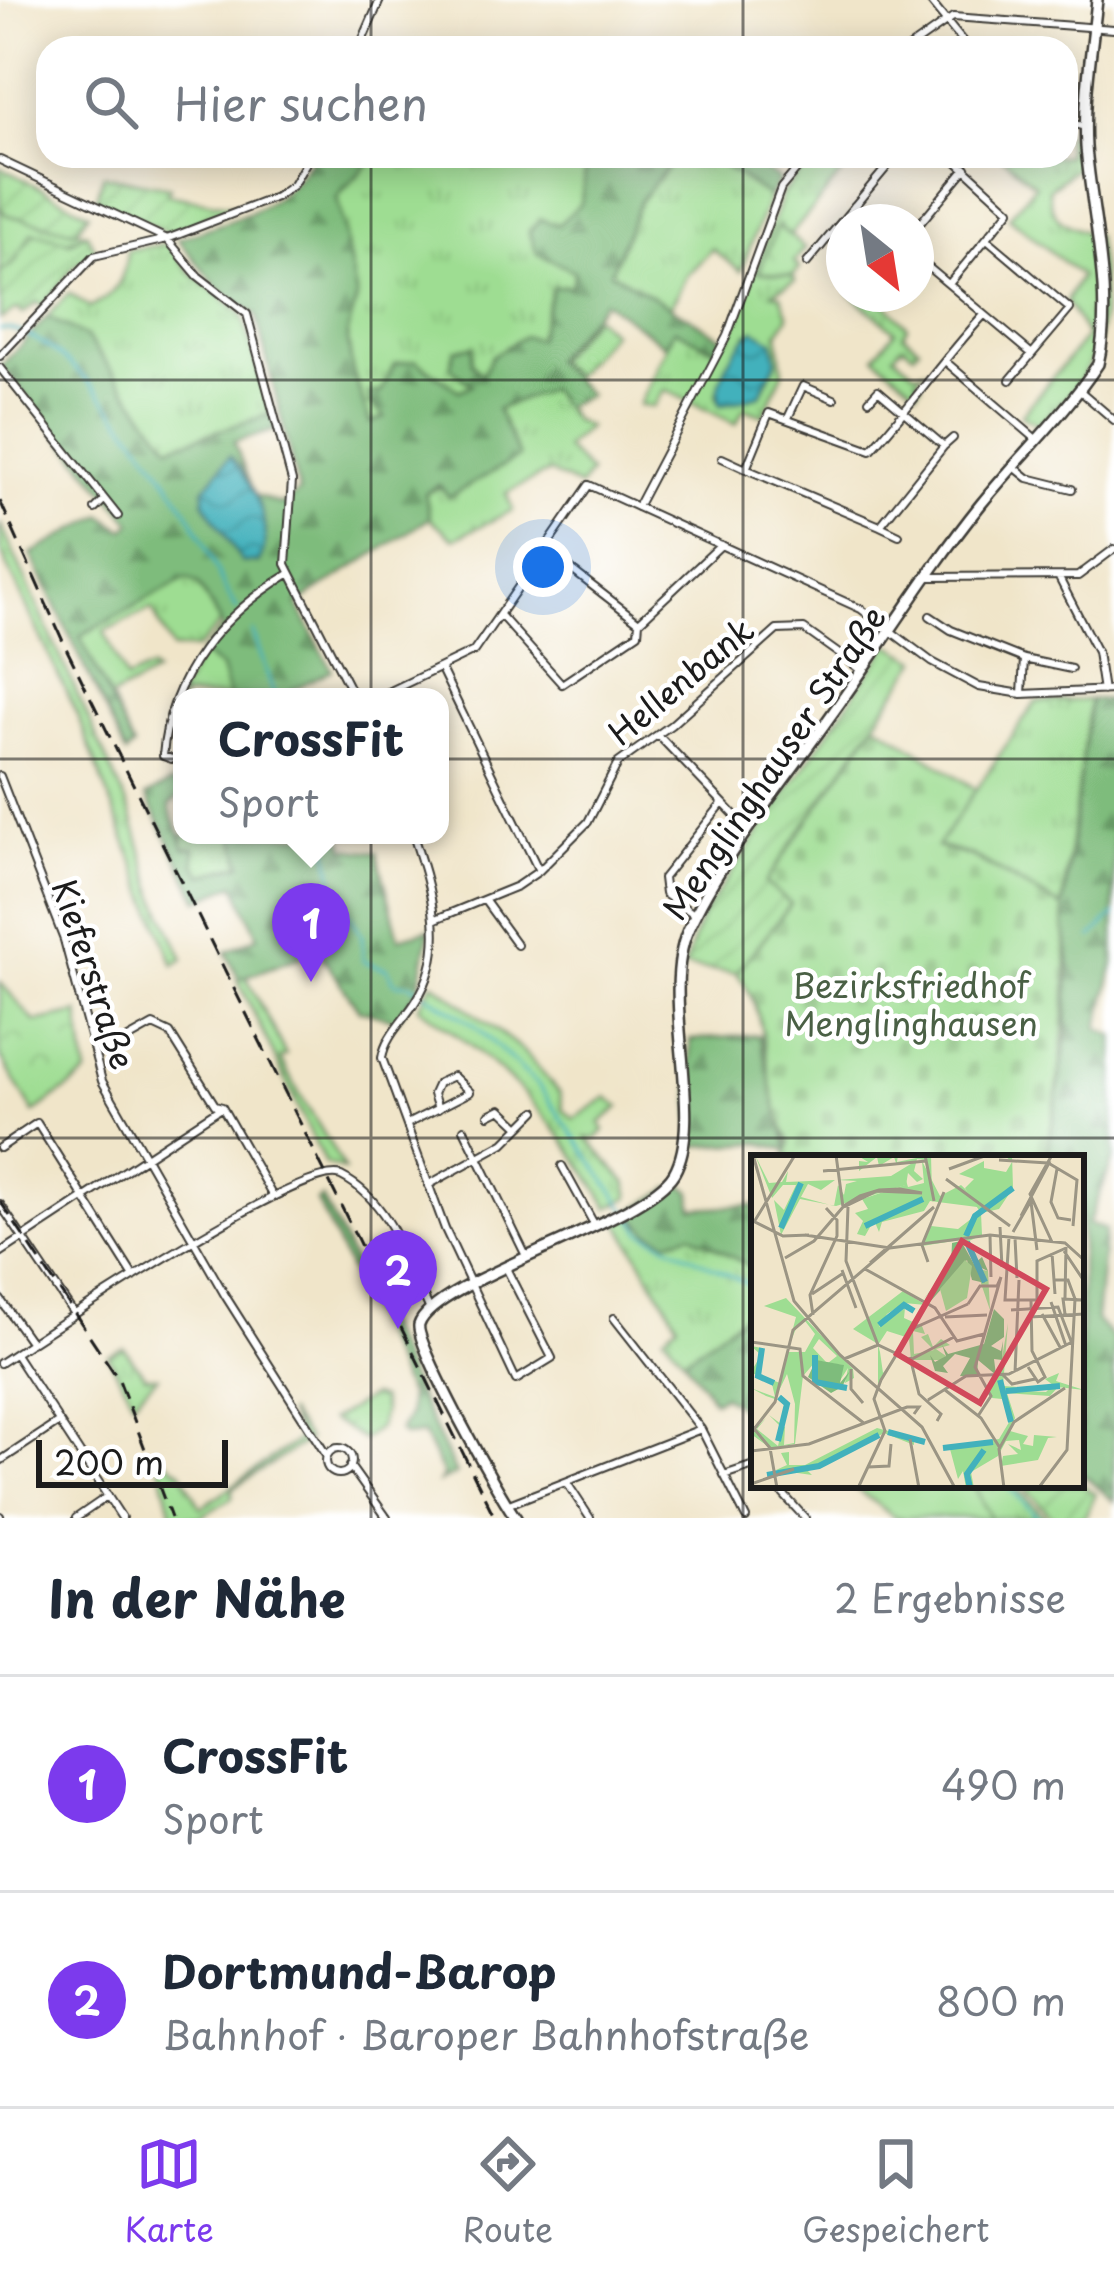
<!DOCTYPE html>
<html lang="de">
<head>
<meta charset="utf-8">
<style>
	:root { --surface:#fff; --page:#f2f2f3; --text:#1f2937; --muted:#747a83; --line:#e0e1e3; --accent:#7c3aed }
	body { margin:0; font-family:"Playpen Sans",sans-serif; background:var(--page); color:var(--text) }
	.compass { position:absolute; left:826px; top:204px; width:108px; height:108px; border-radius:50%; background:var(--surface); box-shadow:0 6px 30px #0003; rotate:150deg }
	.scale { position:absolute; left:36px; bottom:30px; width:192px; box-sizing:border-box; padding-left:12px; border:6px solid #1c1c1c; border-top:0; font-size:33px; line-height:42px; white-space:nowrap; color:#1c1c1c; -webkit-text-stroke:9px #fff; paint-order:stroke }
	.you { position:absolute; left:543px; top:567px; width:42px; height:42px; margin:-30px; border:9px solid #fff; border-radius:50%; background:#1a73e8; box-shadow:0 0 0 18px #1a73e833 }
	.badge { display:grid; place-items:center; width:78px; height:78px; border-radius:50%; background:var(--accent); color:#fff; font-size:39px; font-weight:700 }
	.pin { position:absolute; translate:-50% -99px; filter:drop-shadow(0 3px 6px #0008) }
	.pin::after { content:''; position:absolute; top:63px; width:42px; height:36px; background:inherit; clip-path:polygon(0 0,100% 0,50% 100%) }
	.popup { position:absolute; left:173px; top:688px; width:276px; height:156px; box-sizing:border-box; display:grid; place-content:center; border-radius:24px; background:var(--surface); filter:drop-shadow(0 3px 9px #0005); font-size:39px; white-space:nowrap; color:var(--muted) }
	.popup b { font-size:45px; color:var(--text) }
	.popup::after { content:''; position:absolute; left:50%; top:100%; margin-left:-24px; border:24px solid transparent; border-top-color:var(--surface) }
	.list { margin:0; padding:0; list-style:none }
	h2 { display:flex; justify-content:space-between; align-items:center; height:156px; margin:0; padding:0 48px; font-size:51px }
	h2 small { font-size:39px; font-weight:400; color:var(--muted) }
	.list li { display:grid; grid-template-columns:78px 1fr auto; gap:36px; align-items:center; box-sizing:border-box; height:216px; padding:0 48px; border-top:3px solid var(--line) }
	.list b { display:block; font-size:45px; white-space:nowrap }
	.list p { margin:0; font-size:39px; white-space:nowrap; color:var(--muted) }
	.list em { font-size:39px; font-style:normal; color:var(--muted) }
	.icon { flex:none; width:66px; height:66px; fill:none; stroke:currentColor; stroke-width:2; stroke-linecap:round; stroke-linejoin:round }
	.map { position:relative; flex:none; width:1114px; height:1518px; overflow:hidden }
	.search { position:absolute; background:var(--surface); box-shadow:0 6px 30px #0003; left:36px; right:36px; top:36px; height:132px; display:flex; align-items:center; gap:30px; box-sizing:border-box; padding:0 42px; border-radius:36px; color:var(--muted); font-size:45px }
	.sheet { height:588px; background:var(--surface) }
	nav { display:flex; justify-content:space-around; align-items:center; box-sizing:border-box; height:168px; border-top:3px solid var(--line); background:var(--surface); font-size:33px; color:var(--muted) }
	nav a { display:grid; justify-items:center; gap:6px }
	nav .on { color:var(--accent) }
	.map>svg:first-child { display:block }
	.grass { fill:url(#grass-tufts); stroke:#5d7c57; stroke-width:3; fill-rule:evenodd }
	.forest { fill:url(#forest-firs); stroke:#4d6c4c; stroke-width:3; fill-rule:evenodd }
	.cemetery { fill:url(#cemetery-stones); stroke:#5d7c57; stroke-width:3 }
	.park { fill:url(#park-crowns); stroke:#5d7c57; stroke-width:3 }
	.garden { fill:url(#garden-furrows); stroke:#5d7c57; stroke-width:3 }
	.pitch { fill:#9edd92; stroke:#5d7c57; stroke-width:3 }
	.water { fill:url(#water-waves); stroke:#2f666c; stroke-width:3 }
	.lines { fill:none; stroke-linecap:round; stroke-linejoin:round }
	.stream { stroke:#42b1bc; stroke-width:3 }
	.street-casing { stroke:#3c3a36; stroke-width:10 }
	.secondary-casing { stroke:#3c3a36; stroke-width:14 }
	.street { stroke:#fff; stroke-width:6 }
	.secondary { stroke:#fff; stroke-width:9 }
	.rail { stroke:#1c1c1c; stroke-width:3; stroke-dasharray:18 9; stroke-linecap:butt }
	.grid { fill:none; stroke:#1c1c1c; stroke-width:3; stroke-opacity:0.55 }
	.labels { text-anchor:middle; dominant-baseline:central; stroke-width:9; stroke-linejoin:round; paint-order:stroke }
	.street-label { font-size:33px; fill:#1c1c1c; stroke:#fff }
	.park-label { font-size:33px; fill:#4a6045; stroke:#fff }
	.inset-river { fill:none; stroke:#42b1bc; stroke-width:6 }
	.inset-road { fill:none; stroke:#9b9584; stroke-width:3 }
	.view { fill:#d1495b; fill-opacity:0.15; stroke:#d1495b; stroke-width:6 }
	.inset-edge { fill:none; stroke:#1c1c1c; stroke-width:6 }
</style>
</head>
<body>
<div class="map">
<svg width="1114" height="1518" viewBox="0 0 1114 1518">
	<defs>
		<pattern id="grass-tufts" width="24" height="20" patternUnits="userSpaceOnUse" patternTransform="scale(3)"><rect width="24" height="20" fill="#9edd92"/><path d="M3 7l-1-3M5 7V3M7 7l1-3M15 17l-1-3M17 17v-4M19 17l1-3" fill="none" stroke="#88bd7d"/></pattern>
		<pattern id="forest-firs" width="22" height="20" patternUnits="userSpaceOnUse" patternTransform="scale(3)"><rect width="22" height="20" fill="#7ebc7c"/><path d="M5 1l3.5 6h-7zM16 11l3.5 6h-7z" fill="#669865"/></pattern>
		<pattern id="cemetery-stones" width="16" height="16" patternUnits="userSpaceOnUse" patternTransform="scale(3)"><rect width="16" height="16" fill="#9edd92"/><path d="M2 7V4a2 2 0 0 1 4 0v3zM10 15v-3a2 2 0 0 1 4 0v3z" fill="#88bd7d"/></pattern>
		<pattern id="park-crowns" width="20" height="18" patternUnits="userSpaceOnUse" patternTransform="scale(3)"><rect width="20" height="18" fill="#9edd92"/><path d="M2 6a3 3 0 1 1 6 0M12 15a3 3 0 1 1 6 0" fill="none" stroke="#88bd7d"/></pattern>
		<pattern id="garden-furrows" width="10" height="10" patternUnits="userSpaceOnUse" patternTransform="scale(3)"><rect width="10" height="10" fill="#9edd92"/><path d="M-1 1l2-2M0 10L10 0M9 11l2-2" fill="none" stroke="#88bd7d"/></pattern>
		<pattern id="water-waves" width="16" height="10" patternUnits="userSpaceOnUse" patternTransform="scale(3)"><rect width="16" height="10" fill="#42b1bc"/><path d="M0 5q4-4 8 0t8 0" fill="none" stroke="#368f98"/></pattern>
	</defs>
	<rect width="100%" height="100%" fill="#fff"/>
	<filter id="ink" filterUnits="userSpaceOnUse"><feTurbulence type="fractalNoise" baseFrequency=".00833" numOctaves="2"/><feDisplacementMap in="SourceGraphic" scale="24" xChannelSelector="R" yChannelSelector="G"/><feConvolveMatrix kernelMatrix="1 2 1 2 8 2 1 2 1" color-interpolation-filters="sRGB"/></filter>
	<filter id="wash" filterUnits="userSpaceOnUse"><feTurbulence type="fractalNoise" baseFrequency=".004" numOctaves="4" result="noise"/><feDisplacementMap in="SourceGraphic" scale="48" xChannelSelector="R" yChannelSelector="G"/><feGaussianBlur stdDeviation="2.7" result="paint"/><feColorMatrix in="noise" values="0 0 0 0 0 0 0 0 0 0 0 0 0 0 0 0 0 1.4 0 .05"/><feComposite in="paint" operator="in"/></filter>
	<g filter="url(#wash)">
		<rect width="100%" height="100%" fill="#f0e5c9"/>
		<path class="grass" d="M1066,132L1080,146L1081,163L1049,189C1050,224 1068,225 1096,236C1110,316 1106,372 1037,424L1021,415L1087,336L1066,302L1080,276L1009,217L1035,185L1001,156H1066Z
			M376,156H587L581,203L537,253L576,272L571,286L553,287L537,340L524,336L492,356L482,375L455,349L473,385L459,391L416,360L386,417L370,423L352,369L347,334L357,298L337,197Z
			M677,156H710L769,197L741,271L712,249L686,276L669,311L611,272L640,200Z
			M813,156H856L790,236L779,226L760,271L793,276L795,281L772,293L781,295L789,316L778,333L783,372L764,415L744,408L736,424L665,390L653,407L639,405L675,328L716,349L720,336L730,338L783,193ZM748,333L773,340L777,360L762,393L721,405L716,394Z
			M0,208L7,215L86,233L0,273Z
			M168,244L188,270L242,314L271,414L170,447L86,337L47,317L69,293L90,308C116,295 126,278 127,250Z
			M850,294H877L907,326L903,334L919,347L914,353L902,345L894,355L915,372L924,370L916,379L922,384L917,391L875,356L895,331Z
			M549,388L573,420L588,427L565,448L590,473L579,487L549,472L506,493L513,510L454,539L430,518L425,493L519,457L496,410Z
			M0,523L131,813L156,897L184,959L174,965L77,715L0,550Z
			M185,578L198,584L221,623L196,649H172L152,609L104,631L126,680L150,669L155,674L111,698L122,725L79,637Z
			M201,653L221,668L229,697H182V702L178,697Z
			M1090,700L1062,907L973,856L937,846L1036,702Z
			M183,835H234L242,864L203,875L184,848Z
			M246,976L286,1055L280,1058C297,1094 326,1133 344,1170L325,1164L238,980Z
			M433,982L520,1048L560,1093L563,1109L574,1119L607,1097L620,1107L600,1123L604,1130L596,1139L587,1138L626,1182L630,1197L609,1208C556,1118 504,1067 419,1007Z
			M630,1212L640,1225L691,1234L754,1269V1307L684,1359L664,1335L678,1323L617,1219Z
			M124,1348L145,1376H158L133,1401L108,1356Z
			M372,1396L380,1399L383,1411L379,1427L363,1440L331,1420Z
			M287,1412L308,1440L232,1489V1498L199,1518H173L157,1454L182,1472L201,1508L299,1439Z
			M973,1485H1013L1046,1518H991Z"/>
		<path class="forest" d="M312,156H376L337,197L357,298L347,334L352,369L370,423L385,417L370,403L369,393L381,392L394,364L416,360L459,391L472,385L450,367L455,349L473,346L472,363L482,375L492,356L524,336L537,339L553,287L571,286L575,272L537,253L529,231L540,219L558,225L581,203L587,156H677L640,200L611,272L720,336L716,350L675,329L665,345L604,301L552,360L589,395L563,407L549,389L497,409L519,457L449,497L439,485L425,493L430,518L297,604L332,670L290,691L292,697H229L221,668L201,653L223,628L198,584L186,578L80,636L133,747L126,754L31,554L103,515L124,530L132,523L1,366L47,317L86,337L170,446L271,414L276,430L234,442L254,495L282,505L299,492L256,315L218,288L178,239C234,218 283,211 312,156ZM234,460L266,529L259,563L242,562L204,502L205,494Z
			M710,156H744L779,180L769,197Z
			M1114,699V963L1099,1028L1114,1036V1157L1088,1224L1105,1230L1096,1320L1114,1340V1501L1085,1476L1081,1478V1158H1047L1067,1036L1069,959L1063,908L1090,700Z
			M172,783L182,794L170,805C171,823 183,831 184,848H195V863L203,875L242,864L234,835H341L346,848L377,852L399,938L430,929L419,987L397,1020L359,1010L318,950L239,979L226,952L258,936L235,884L199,900L146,796Z
			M759,1035L788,1150L760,1143L692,1146L690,1040Z
			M684,1186L692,1192L693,1208L754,1205V1269L691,1234L668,1241L649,1232L630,1212L671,1188Z
			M322,1198L456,1474L439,1482L443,1475L423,1434L404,1436L399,1431L409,1414L408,1395L317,1201Z
			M754,1307V1417L722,1395L714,1401L684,1359Z"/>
		<path class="cemetery" d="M876,723L976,789L937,847L972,857L1063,908C1073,994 1061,1074 1046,1158H786L790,1142C761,1093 772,1009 736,973L791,904L765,883Z"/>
		<path class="park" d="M778,226L805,248L794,262L799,268L793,276L759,272Z
			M0,982L35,1022L79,1013L87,1075L34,1113L0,1056Z"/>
		<path class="garden" d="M0,167L89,213L76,231L7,215L0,208Z
			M103,175L170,187L167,194L231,206L229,211L168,233L96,200Z
			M32,232L71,242L86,233L96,250L74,266L42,307L37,302L23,314L18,309L0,319V273L15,262Z
			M889,644L918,660L765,883L791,904L736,973L684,967L701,917Z
			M1081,1484L1096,1494L1084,1518H1053L1022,1486Z"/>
		<path class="pitch" d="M594,316L612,332L573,376L555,361Z
			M851,1485H973L991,1518H895Z"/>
		<path class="water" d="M754,330L773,340L777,360L760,395L721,405C710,386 737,342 754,330Z
			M230,456C251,482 279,531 258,563L242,562L204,502V489Z"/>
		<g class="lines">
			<path class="stream" d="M0,329C62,324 169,476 196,526C211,553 219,583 237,609
				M253,632L275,697
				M326,835L334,887L362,936L363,961L387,969L395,983L410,984L473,1024L538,1085L642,1232L754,1287
				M1092,937L1114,915
				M1006,1485L1039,1518"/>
		</g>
	</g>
	<g filter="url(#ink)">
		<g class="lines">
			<defs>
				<path id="street" d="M929,0L968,48
					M359,48L380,0
					M909,48L953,17L1114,29
					M1066,122L1086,127
					M0,160L167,239L198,276L247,314L292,481L286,564L354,697
					M854,206L874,222
					M916,228L966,168
					M987,239L1070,309L1010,380
					M916,257L1032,354
					M807,263L896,156
					M949,284L1010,210L951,156
					M0,356L94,256L167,239L276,197L293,185L310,156
					M945,361L1036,439
					M0,368L118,516
					M1079,390L1114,420
					M869,400L878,390L944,446L880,526L746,469L769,413L871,450C910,407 944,358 984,315
					M788,418L803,386L834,399
					M944,446L953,438
					M722,458L746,469
					M1013,466L1028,478L1072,489
					M637,507L727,336L781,188L808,156
					M95,509L104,500
					M880,526L899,535
					M545,549L639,622
					M931,577L1078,576L1114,549
					M1059,578L1097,652L1103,691
					M501,616L562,684L638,633L639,622L721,545
					M930,616L951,630L1024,659
					M441,669L539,871
					M1022,694L1024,659L1071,669
					M378,697L474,651L589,485L861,609L932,662L979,687L1022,694L1114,690
					M659,736L748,829
					M172,759L163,756C169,676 222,614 289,574
					M0,776L64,940L102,1081L226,1297L327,1456
					M413,835C431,890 450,948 416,1001C405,1019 385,1037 382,1058L445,1229L516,1380L552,1358L506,1268
					M485,901L517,945
					M694,914L665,894L663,878L721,805
					M436,919L517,886L539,871L588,822L618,763L671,725L777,630L804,629L863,671
					M119,1044L153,1025L170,1033L215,1105L222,1107L272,1195
					M489,1115L501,1109L519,1126
					M407,1124L470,1092L453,1076L438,1083L433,1094L438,1109
					M464,1129L527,1258
					M0,1148L37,1123L134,1277
					M562,1166L594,1224
					M428,1185L504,1143L536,1111
					M0,1204L74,1314
					M0,1253L222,1107
					M0,1299L31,1343
					M614,1318L701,1429L746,1518
					M15,1354L122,1518
					M0,1363C44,1334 306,1159 341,1176C391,1201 408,1263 430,1310
					M326 1461a13 13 0 1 1 26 0a13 13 0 1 1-26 0Z
					M0,1461L59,1422
					M350,1466L387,1518
					M724,1475L754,1465
					M567,1483L590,1518
					M775,1485L805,1518
					M509,1504L701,1429
					M0,1516L1,1518
					M76,1518L108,1496"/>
				<path id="secondary" d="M516,1518C500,1497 414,1342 419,1325C432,1281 645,1222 674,1173C706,1118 659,997 688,930C720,858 783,783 829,718C880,648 927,571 981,504C1019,457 1065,414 1098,364C1114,296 1092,218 1086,147C1083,100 1092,48 1097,0"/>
			</defs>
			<use href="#street" class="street-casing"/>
			<use href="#secondary" class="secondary-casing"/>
			<use href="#street" class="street"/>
			<use href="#secondary" class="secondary"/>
			<path class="rail" d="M0,501L66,648L495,1518
				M0,1201L119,1380L171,1518"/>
		</g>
	</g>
	<path class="grid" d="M371,0V48M743,0V48M371,156V1518M743,156V1518M0,380H1114M0,759H1114M0,1138H1114"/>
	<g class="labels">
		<g class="street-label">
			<text transform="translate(680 680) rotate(-40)">Hellenbank</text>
			<text transform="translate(773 762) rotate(-56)">Menglinghauser Straße</text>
			<text transform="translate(95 974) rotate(72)">Kieferstraße</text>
		</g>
		<g class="park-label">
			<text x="911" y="984">Bezirksfriedhof<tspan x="911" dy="38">Menglinghausen</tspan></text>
		</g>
	</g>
	<g transform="translate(751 1155)">
		<rect width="333" height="333" fill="#f0e5c9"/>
		<path d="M4,0L18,28L31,27L37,16L35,27L84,25L70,35L57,29L50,42L83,51L87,30L93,40L95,29L106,26L86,25L140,21L163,7L145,8L143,2L128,11L126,2L108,16V6L117,7L109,2L147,0L146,7L180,0L181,38L175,5L166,4L163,16L172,24L166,27L157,18L155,30L85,51L49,44L30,80L23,45L33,55L45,30H32L21,43ZM253,0H261L262,33L248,54L230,58L231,80L218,86L227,114L237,116L239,155L215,84L171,91L180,71L207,74L229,57L214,33L223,24L208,19L233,6V13L255,17L261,7ZM152,136L175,150L153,148L136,159L128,172L154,153L153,163L171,171L174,179L162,176L163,199L183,195L170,182L177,179L182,192L190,184L199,190L185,194L195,201L190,205H160L158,183L136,176L127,190L129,197L132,218L147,199L140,191L147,199L127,229V189L102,174ZM35,143L102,214L103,223L94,228L97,213L88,227L92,210L77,208L86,201L68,184L62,193L75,207L65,206L52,221L44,289L19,293L0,279V270L5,275L6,272L15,263L6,274L27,291L31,273L18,260L34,272L33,290L43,288L44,249L36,219L24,244L15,241L0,233L24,242L21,229L0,217L10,200L0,191L11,193L8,220L29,228L37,197H54L64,179L54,166L46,171L36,196L45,162L13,151ZM257,168L252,231L267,232L254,235L295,237L302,230L294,224L308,218L305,226L333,235L307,232L299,241L256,238L264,263L259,276L277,281L272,289L282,291L283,280L306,282L297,283L287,305L250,311L252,301L267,299L257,289L270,295L268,285L255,286L247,301L220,317L223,333H215L212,316L207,324L199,294L191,293L248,284L260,264L250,232L251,244L241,243L237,229L248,220ZM126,273L163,283V290L133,278L71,312L54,313L61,320L25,315L36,310L30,298L38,297V310H54Z" fill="#9edd92"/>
		<path d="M210,86L223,109L231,102L237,116L224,110L234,128L221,125L216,105L178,148L177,139L172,145L200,109L201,88ZM243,154L253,164V182L240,191L250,196L252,186L251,205L243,204L245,220L227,205L226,222L209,221L219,203L204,199L192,211L197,218L184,216L179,200L184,207L195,201L191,190L197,199L233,189ZM65,205L93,210L89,228L99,216L91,232L80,238L57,222Z" fill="#7ebc7c"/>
		<path d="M214,105L221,111L216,143L195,156L189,134Z" fill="#9edd92"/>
		<path d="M171,6L189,41L210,30L234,53L179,46L173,56L131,67L128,77L123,65L114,81L106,79L112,66L104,58L117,54L111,44L154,30L153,19L157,32L173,28Z" fill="#9edd92"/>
		<path class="inset-river" d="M114,71L172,44M30,73L50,28M215,81L224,61L262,33M216,87L234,127M128,170L153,150L163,156M11,193L7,221L23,228M64,200V227L96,233M249,225L260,267M255,236L309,231M137,277L174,287M27,286L36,249L28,242M192,293L242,287M16,320L68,311L128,280M219,333L216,319L233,295"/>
		<path class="inset-road" d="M2,0L43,146L89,200L171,272L204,333M174,0L183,46M248,5L297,8M299,9L326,25L322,71M198,14L236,0M306,14L300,47L307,63L320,65M72,16L175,6M195,24L259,71M280,47L286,95M91,52L109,41L128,35L149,34L171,38L126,36L93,52M97,52L95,106L127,190M270,61L299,6M0,65L32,81L58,80M3,67L44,0M249,72L251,112M262,77L281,44M54,80L139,93L239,80L314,88L333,105M239,80L240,122M258,82L254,145H290M264,83L266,123M301,87L279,39L301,0M313,96L333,126M301,98L304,139M34,103L63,86L92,52L85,0M177,107L171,90L193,37M119,108L183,52M114,114L184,153L206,186L233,179M91,115L105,153M61,139L91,119M314,143L315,92M286,146V106L315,93M300,147L315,191M217,149L229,131H246M260,155L307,152L320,186M291,159L310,194M314,159L312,144L333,145M62,160L59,140L86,81V65L75,53M194,162L236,160M279,162L333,159M0,187L49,194L52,221L114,269M159,202L168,239L190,259L186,266M93,204L127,190L159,205M159,205L203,182M277,212L287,227L294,222L281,196L280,146M100,214V234L112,248M264,217L268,125M252,220L261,229L284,224M194,235L230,263L249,293M177,245L215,221L258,219L321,187M227,261L240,241L224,212L250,122L246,131M0,270L19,293L26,333M0,278L24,247L42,175L138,93M159,284L168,333M0,296L58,289L156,252H168L163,259M117,312L138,311L140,289M0,329L43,314M289,331L316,295L324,144L317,125H303M107,333L134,276L123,244L130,225L161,174L217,149M253,333L248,294L263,267L314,233"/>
		<path class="view" d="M211,86L295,134L229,248L146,199Z"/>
		<rect width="333" height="333" class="inset-edge"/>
	</g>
</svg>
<svg class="compass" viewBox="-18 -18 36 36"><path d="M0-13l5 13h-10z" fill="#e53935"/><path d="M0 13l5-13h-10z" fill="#747a83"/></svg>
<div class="scale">200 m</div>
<div class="you"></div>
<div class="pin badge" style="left:311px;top:982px">1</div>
<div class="popup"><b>CrossFit</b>Sport</div>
<div class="pin badge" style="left:398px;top:1329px">2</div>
<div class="search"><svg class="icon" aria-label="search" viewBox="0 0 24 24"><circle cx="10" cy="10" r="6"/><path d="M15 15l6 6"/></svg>Hier suchen</div>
</div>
<section class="sheet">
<h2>In der Nähe<small>2 Ergebnisse</small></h2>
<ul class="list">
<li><span class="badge">1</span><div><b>CrossFit</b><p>Sport</p></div><em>490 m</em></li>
<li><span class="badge">2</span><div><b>Dortmund-Barop</b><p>Bahnhof · Baroper Bahnhofstraße</p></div><em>800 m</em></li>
</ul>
</section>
<nav>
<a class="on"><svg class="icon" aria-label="map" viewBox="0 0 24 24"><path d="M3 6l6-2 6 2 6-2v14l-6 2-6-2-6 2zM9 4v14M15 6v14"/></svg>Karte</a>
<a><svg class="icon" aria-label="directions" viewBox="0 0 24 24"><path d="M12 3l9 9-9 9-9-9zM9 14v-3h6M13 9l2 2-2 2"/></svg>Route</a>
<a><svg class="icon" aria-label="saved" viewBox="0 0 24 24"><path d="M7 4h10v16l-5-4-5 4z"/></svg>Gespeichert</a>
</nav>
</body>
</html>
